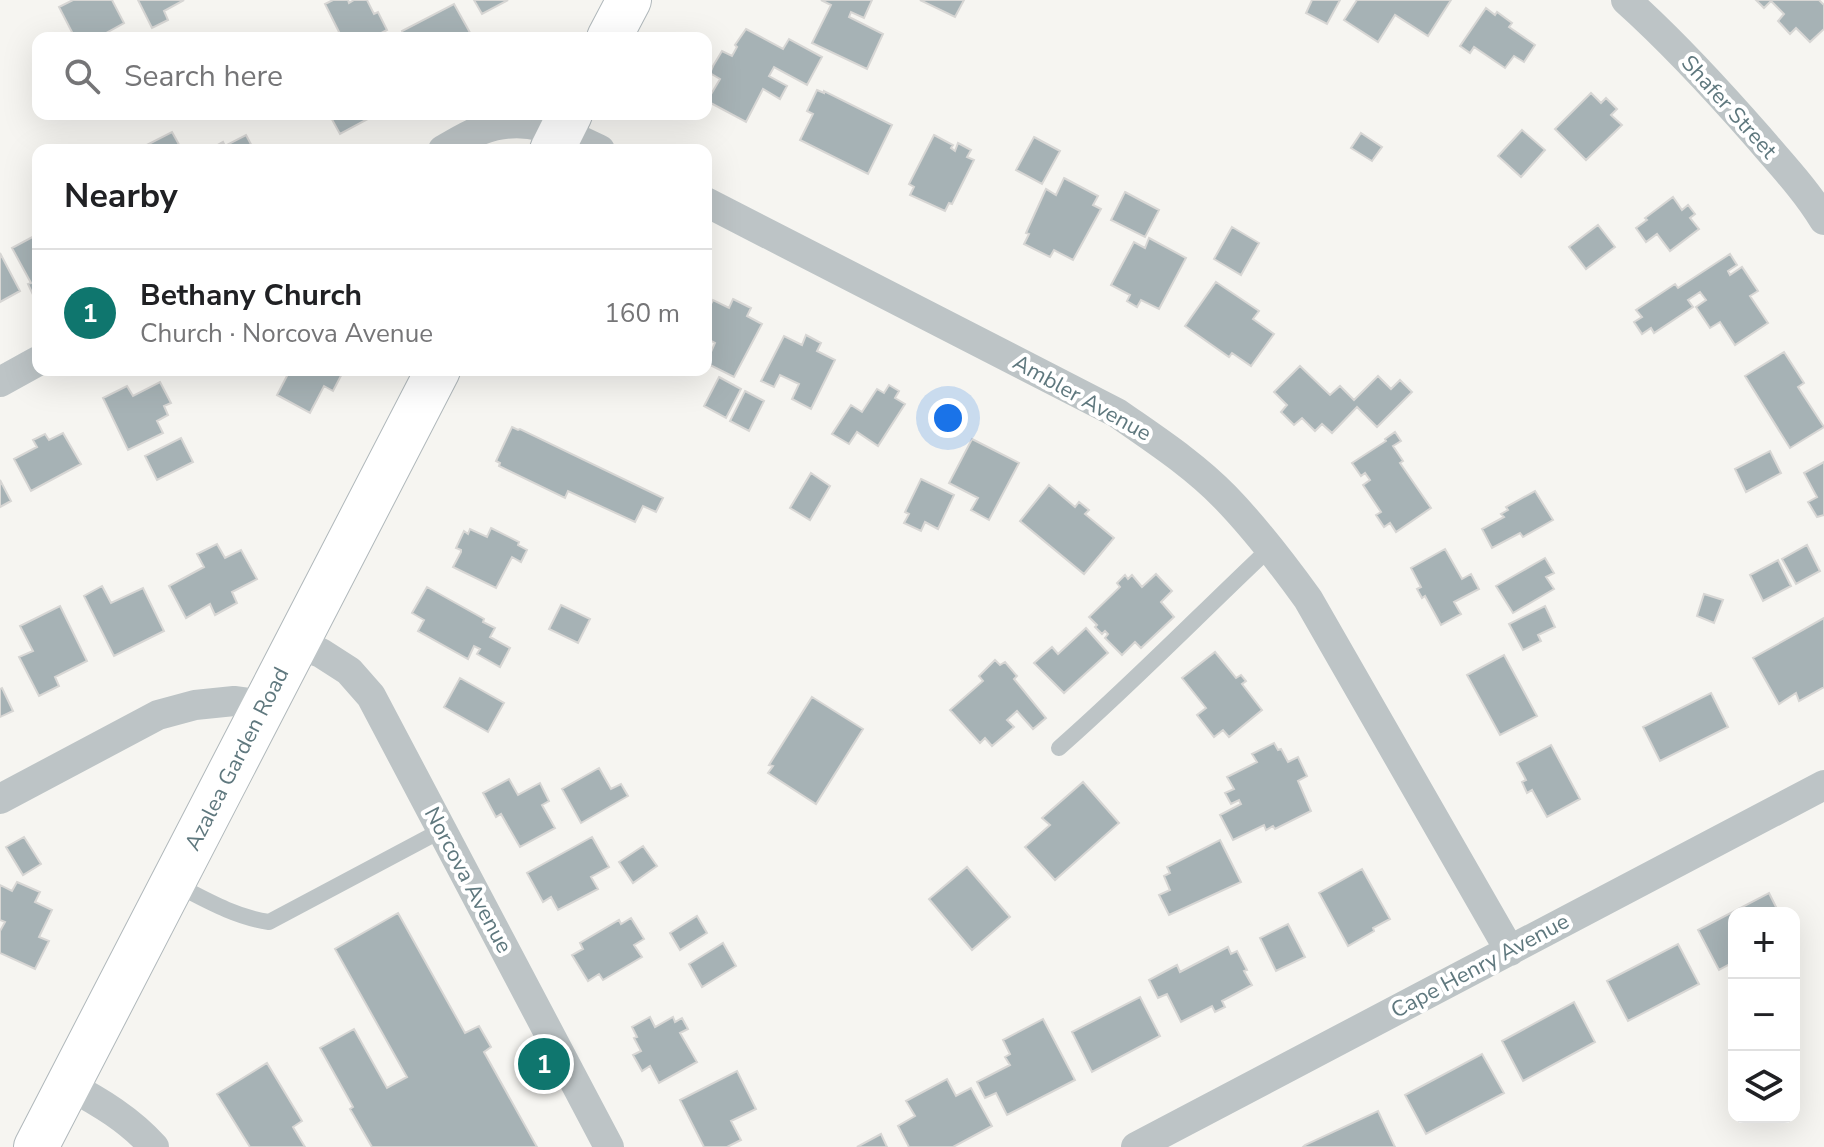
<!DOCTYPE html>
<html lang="en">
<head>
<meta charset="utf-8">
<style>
	:root { --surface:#fff; --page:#f2f2f2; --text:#202124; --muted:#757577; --line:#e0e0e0; --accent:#0f766e }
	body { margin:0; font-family:"Nunito Sans",sans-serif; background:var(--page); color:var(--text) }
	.controls { position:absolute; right:24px; bottom:24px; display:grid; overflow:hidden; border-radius:16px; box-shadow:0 8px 32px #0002 }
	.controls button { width:72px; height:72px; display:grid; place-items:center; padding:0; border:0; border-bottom:2px solid var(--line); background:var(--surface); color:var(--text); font:40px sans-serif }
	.you { position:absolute; left:948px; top:418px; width:28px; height:28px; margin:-20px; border:6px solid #fff; border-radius:50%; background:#1a73e8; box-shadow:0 0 0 12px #1a73e833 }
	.badge { display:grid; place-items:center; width:52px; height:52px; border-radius:50%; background:var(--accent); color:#fff; font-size:26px; font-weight:700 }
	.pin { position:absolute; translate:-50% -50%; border:4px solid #fff; box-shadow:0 2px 8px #0006 }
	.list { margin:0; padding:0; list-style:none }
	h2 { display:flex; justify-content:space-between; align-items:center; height:104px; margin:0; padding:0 32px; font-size:34px }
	h2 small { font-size:26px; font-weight:400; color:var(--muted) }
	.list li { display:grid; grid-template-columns:52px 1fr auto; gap:24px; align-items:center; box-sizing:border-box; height:128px; padding:0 32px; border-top:2px solid var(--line) }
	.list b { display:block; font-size:30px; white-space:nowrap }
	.list p { margin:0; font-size:26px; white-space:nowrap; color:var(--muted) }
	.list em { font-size:26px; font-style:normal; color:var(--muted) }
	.icon { flex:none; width:44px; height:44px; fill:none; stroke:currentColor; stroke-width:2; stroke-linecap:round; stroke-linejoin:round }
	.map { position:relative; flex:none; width:1824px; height:1147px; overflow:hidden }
	.search { position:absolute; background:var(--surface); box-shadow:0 8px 32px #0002; left:32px; top:32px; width:680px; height:88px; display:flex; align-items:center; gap:20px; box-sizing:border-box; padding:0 28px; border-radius:16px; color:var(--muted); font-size:30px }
	.panel { position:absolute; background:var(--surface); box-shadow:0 8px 32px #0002; left:32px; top:144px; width:680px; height:232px; border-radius:16px }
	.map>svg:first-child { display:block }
	.building { fill:#a6b2b5; stroke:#d7d6d4; stroke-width:2 }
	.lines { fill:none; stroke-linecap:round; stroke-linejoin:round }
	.secondary-casing { stroke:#b0b8bb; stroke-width:46 }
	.service { stroke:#bdc4c6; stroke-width:16 }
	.minor { stroke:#bdc4c6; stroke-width:30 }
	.secondary { stroke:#fff; stroke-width:44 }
	.labels { text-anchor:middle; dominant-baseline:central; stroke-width:8; stroke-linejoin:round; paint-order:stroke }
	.street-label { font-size:22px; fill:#5f787e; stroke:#fff }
</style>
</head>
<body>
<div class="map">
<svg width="1824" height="1147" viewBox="0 0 1824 1147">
	<rect width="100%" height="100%" fill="#f6f5f1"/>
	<path class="building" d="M73,0H112L124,23L97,38H75L59,7Z
		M138,0H184L164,11L168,20L152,28Z
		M333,0H348L349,3L354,0H367L374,14L378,12L387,30L372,38H342L325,4Z
		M474,0H508L482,14Z
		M821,0H872L864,18L851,12L849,17L883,34L867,69L812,43L831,5Z
		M920,0H964L955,17Z
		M1312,0H1340L1327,24L1306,13Z
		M1357,0H1451L1428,36L1395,15L1378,42L1344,20Z
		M1756,0H1819L1824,5V29L1810,42L1796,28L1790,34L1778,21L1784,14L1771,1L1764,8Z
		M454,4L473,38H405L402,31Z
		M1486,8L1495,15L1497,12L1512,23L1509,27L1535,45L1524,62L1514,56L1505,68L1474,47L1470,53L1460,46Z
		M746,29L783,49L789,39L822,57L807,85L774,67L769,76L787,86L780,99L763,89L746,122L707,101L720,79L710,73L713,66L722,51L732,56L737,47L735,45Z
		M817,90L824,93V91L892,125L868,174L800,140L813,114L807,111Z
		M1591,93L1601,103L1606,98L1617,109L1611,115L1622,125L1586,160L1555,129Z
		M329,114H377L340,134Z
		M1522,130L1545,150L1521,177L1498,156Z
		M172,132L182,150H137Z
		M1361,133L1382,147L1372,161L1351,148Z
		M246,135L254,150H218L216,146L223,142L225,146Z
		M934,135L953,145L951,148L955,151L958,143L971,150L967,157L974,160L952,204L949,203L945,211L910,195L914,187L909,184Z
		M1034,137L1060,151L1042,184L1016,170Z
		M1064,178L1098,196L1093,205L1101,209L1073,260L1054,250L1050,257L1024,244L1029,234L1026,233L1045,191L1046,189L1056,195Z
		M1125,192L1159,210L1145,237L1111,220Z
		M1673,197L1682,210L1688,205L1695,214L1690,218L1699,229L1670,251L1657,234L1646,242L1636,228L1647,220L1645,218Z
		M1598,225L1615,247L1586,269L1569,247Z
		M1232,227L1259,243L1241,275L1214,259Z
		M38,234V297L35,299L28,284L31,283L12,248Z
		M1149,238L1186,258L1159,309L1141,300L1137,307L1127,301L1130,295L1111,285L1134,242L1145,248Z
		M0,253L20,291L0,302Z
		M1730,254L1737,265L1728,271L1730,275L1742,267L1758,291L1750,296L1768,323L1735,345L1720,322L1710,328L1696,307L1706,300L1700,292L1688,300L1693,307L1654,333L1651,328L1642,334L1634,322L1642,317L1636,310L1675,284L1678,288Z
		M1216,282L1259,311L1253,319L1274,334L1251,366L1232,353L1229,357L1185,326Z
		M733,299L751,308L747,316L762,324L734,377L706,363L715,343L706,338V313L713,300L729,308Z
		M806,335L821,343L817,351L835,360L811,409L792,399L799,384L780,375L774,387L761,381L784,336L802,345Z
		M1784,352L1804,383L1798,387L1824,427L1790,448L1745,376Z
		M1300,366L1330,395L1340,386L1354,400L1378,376L1391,389L1400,380L1412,392L1377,427L1357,407L1332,433L1322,424L1315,431L1302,418L1294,425L1281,412L1287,405L1274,392Z
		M290,370H344L333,391L324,386L310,413L277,395Z
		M719,377L741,389L726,418L704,406Z
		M160,382L171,403L164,406L168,415L157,421L163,433L128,450L103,398L127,386L133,396Z
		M889,385L899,391L895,398L905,404L878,446L857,432L849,444L832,434L851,405L862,412L877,389L884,393Z
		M745,391L764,401L749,431L730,421Z
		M512,427L518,430L520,429L663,498L656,512L643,506L635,522L568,491L565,498L499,466L500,463L496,461Z
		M1395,432L1401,441L1393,446L1403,461L1400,463L1431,508L1396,532L1390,523L1384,527L1376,515L1381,512L1363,485L1370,480L1365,473L1361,476L1352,463L1386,441L1385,439Z
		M63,433L81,464L31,491L14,459L37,447L33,440L45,434L49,440Z
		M181,438L193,462L157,480L145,456Z
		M972,439L1019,463L989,520L971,510L978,498L949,483Z
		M1770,451L1781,473L1746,492L1735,469Z
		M1824,462V515L1817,517L1808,502L1817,497L1804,473Z
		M811,473L830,486L810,520L790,508Z
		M921,479L954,495L938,529L925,522L921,531L904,523L909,514L905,512Z
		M0,480L11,501L0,507Z
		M1049,485L1075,507L1079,502L1089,510L1085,514L1114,538L1084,574L1020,521Z
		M1535,491L1553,520L1523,537L1520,533L1492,548L1482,529L1504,517L1501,514L1508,510L1506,507Z
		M491,528L519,542L518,545L527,550L521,562L512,557L496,588L453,567L461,552V550L456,548L464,531L468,534L470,529L487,537Z
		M217,544L225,558L241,550L257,579L232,592L237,603L215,615L210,604L186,618L169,586L204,567L197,554Z
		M1807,545L1820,571L1796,584L1782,559Z
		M1445,549L1462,579L1471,574L1479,589L1454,602L1461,614L1441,625L1425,596L1422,598L1417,589L1421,587L1411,568Z
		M1545,558L1554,573L1546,577L1554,589L1513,613L1496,586Z
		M1778,560L1791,586L1763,601L1750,575Z
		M1156,574L1172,591L1161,602L1174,617L1141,648L1135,642L1122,655L1105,638L1108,634L1105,631L1102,634L1095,627L1097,625L1089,617L1120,587L1117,583L1125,575L1128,579L1132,575L1142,587Z
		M102,586L111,603L143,588L164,631L114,656L84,596Z
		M427,587L484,619L483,622L495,628L490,637L510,648L500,667L477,654L480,649L474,646L468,659L418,631L424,620L412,613Z
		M1704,594L1723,600L1714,623L1697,616Z
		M561,605L590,619L578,643L549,629Z
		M60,606L87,661L55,677L59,686L39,696L19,657L33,651L20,626Z
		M1545,606L1555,627L1538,635L1541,641L1523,650L1509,624Z
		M1824,618V687L1799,701L1796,693L1779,704L1753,658Z
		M1086,628L1108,653L1064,693L1034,663L1052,647L1058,654Z
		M1215,652L1236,678L1241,675L1246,681L1242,684L1262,710L1229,737L1223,730L1214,737L1197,715L1206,708L1182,678Z
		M1504,655L1537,716L1500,735L1467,675Z
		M995,660L1000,665L1005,662L1017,676L1014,679L1046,718L1033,729L1017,711L1007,720L1014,727L992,746L985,738L980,743L950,710L983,681L979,676Z
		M460,678L504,703L488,732L444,707Z
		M2,688L13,711L0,717V689Z
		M1711,693L1728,727L1660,761L1643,727Z
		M812,697L863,729L816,804L768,773L773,766L769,765Z
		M1274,743L1278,750L1281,749L1288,762L1298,757L1307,776L1298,781L1311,811L1275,829L1273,826L1266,830L1264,825L1233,840L1220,815L1241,804L1239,800L1231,804L1225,793L1234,789L1227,777L1257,762L1252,754Z
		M1551,745L1580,799L1547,817L1532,790L1527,793L1522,782L1526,780L1517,763Z
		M599,768L611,789L621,784L628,796L581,823L562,789Z
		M509,779L518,795L540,783L549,801L542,805L555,828L520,847L501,814L496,817L483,793Z
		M1083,782L1119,823L1055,880L1025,847L1050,825L1042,818Z
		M24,837L41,864L23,875L6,847Z
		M592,837L609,867L591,877L598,889L558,910L551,897L543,902L527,873Z
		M1220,840L1241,882L1169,915L1159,895L1170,890L1164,876L1170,873L1167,867Z
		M643,846L657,866L633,883L619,862Z
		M967,867L1010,917L972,950L929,899Z
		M1362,869L1390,919L1373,928L1374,931L1348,946L1319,893Z
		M17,882L40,892L35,902L52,910L39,937L49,941L35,969L0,953V931L5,922L0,920V885L12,891Z
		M1769,893L1779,913H1734V962L1719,970L1698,930Z
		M398,913L465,1033L479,1026L491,1047L484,1052L537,1147H372L350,1109L353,1107L320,1048L354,1029L387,1088L407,1077L335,949Z
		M697,916L707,933L680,950L670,933Z
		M631,918L644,939L634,945L642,957L603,980L599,974L588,981L572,955L583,949L580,943L619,920L621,924Z
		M1288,924L1305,957L1276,971L1260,938Z
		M723,943L736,966L702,987L689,964Z
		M1678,944L1699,984L1628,1021L1607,981Z
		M1228,947L1231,954L1237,951L1247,970L1244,971L1252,985L1222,1001L1225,1007L1215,1012L1212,1006L1181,1022L1167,994L1158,998L1149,980L1177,965L1180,972Z
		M1140,997L1160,1036L1092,1072L1072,1032Z
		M1574,1002L1595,1042L1523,1081L1502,1041Z
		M650,1017L655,1027L673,1017L675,1022L682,1018L688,1029L680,1033L697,1062L659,1083L650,1066L642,1071L633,1055L641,1051L634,1038L637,1037L632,1027Z
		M1043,1019L1075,1080L1007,1115L996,1093L985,1098L977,1082L1010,1065L1005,1057L1010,1054L1003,1040Z
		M1482,1054L1504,1093L1426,1134L1405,1095Z
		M267,1063L302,1121L293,1127L305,1147H250L217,1094Z
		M737,1071L756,1109L731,1121L741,1140L727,1147H704L680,1100Z
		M947,1079L956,1096L971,1088L992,1126L953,1147H909L898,1126L915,1116L906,1101Z
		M1378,1111L1395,1147H1303L1305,1145Z
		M881,1134L887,1147H857Z"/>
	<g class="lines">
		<defs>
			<path id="secondary" d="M609,38L629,0
				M552,150L570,114
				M36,1147L438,370"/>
		</defs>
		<use href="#secondary" class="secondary-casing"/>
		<path class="service" d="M1059,748C1132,684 1200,614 1270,548
			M175,884C206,900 235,917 269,922L442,830"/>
		<path class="minor" d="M1626,0C1674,43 1717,90 1759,138C1781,164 1806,190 1824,220
			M443,150C455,143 468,135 481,130C525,113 561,131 600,150
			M706,202L1117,413C1154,439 1193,464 1225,497C1256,529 1282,563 1308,599L1510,951
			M0,382L38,361
			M296,644L321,653L349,671L371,696L609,1147
			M0,799L158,715L195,705L234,701L265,705
			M68,1085C100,1102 130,1120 154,1147
			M1136,1147L1824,785"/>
		<use href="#secondary" class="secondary"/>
	</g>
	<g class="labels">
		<g class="street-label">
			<text transform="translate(1729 107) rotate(48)">Shafer Street</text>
			<text transform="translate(1082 398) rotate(29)">Ambler Avenue</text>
			<text transform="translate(237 759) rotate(-63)">Azalea Garden Road</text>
			<text transform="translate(468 880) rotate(62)">Norcova Avenue</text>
			<text transform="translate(1480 966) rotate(-28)">Cape Henry Avenue</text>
		</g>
	</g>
</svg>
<div class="controls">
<button>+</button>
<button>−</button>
<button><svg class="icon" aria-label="layers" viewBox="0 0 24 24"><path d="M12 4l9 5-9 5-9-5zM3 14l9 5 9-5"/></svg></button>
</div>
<div class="you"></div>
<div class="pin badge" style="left:544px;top:1064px">1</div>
<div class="search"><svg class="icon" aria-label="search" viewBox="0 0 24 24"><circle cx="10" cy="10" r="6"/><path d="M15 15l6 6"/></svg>Search here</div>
<section class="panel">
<h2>Nearby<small></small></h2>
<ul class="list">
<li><span class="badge">1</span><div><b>Bethany Church</b><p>Church · Norcova Avenue</p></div><em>160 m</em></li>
</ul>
</section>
</div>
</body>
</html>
